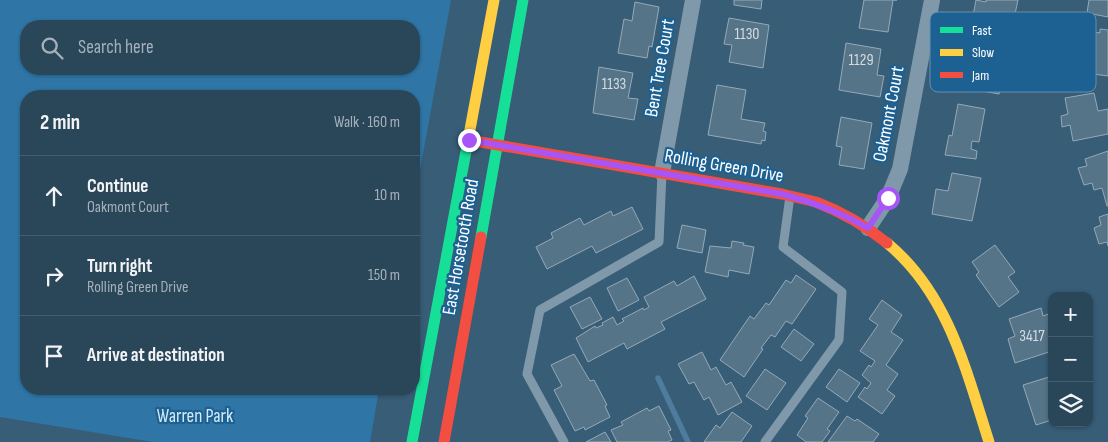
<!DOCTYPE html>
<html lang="en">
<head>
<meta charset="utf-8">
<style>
	:root { --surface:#2a4659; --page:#365062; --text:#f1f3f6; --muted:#a5b1ba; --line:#465e6f }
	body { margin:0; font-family:"Sofia Sans Condensed",sans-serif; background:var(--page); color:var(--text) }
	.controls { position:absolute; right:15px; bottom:15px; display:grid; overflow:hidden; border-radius:10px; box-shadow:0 1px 4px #0004 }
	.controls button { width:45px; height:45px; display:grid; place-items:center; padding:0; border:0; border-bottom:1px solid var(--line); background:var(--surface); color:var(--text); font:25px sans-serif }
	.stop { position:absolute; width:15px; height:15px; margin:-11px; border:4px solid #a855f7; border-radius:50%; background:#fff }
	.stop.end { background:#a855f7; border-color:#fff; box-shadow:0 1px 5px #0008 }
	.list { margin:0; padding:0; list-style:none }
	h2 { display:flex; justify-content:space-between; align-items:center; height:65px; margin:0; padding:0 20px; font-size:21px }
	h2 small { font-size:16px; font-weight:400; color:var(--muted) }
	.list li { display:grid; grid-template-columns:32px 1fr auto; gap:15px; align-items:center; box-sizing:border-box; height:80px; padding:0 20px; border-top:1px solid var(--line) }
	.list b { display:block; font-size:19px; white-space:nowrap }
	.list p { margin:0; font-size:16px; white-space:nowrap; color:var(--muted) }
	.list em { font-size:16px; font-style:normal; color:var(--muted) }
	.icon { flex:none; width:28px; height:28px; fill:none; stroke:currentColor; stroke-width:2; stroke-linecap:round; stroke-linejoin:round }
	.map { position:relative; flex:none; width:1108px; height:442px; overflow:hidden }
	.search { position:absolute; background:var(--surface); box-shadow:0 1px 4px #0004; left:20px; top:20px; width:400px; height:55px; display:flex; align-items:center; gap:12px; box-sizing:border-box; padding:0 18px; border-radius:20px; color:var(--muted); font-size:19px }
	.panel { position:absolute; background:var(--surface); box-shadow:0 1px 4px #0004; left:20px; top:90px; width:400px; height:305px; border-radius:20px }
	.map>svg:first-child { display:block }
	.green { fill:#2f76a7; fill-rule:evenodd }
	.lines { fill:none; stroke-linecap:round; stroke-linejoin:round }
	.stream { stroke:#4f7c9d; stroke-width:5.5 }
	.building { fill:#567488; stroke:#94a9b8 }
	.lane { stroke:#8099aa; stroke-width:9 }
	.street { stroke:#8099aa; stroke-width:16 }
	.fast { stroke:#16e098; stroke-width:11 }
	.slow { stroke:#ffcf43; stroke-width:11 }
	.jam { stroke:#f24e42; stroke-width:11 }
	.route { stroke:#a855f7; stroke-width:6 }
	.labels { text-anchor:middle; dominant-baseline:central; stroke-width:4.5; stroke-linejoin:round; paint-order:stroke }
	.number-label { font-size:16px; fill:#d5dce1 }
	.street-label { font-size:19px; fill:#fff; stroke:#1d6192 }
	.park-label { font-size:19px; fill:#d4ebfa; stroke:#1d6192 }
	.key { fill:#1d6192; stroke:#6190b3; stroke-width:1 }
	.key-label { font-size:14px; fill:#fff }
</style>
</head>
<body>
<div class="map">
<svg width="1108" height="442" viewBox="0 0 1108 442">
	<rect width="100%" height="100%" fill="#385d77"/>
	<path class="green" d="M0,0H451L414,203V96H26V389H379L370,442H153L0,417ZM26,26H414V69H26Z"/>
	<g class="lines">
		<path class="stream" d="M658,378L688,442"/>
	</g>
	<path class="building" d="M734,0H762L761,9L734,5Z
		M864,0H897H893L888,32L859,28Z
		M976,0L986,2V0H1018L1012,28L972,21Z
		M1089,0H1108V17L1087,13Z
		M635,2L659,7L652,47L649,46L647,58L618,53L624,19L632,21Z
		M729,18L769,25L763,68L729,62L732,45L724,44Z
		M1100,29L1108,30V76L1086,73L1094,32L1100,33Z
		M977,42L1008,47L999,94L959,87L963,67L973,69Z
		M846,43L881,49L877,75L884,76L880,97L839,90Z
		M599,67L633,73L628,98L638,99L634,120L593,113Z
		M717,85L746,90L741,119L765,123L763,131L766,132L765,141L762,140L761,144L708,135Z
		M1094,93L1098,111L1108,109V134L1073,141L1070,125L1062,127L1061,116L1068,114L1065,98Z
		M958,104L985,109L979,142L972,141L971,149L977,151L976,159L945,155L949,135L952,136Z
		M841,117L872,123L864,169L839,165L842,147L836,146Z
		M1108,151V206H1107L1102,188L1094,190L1092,183L1084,185L1078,168L1087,166L1085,159Z
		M952,173L981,178L972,221L932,214L936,189L948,191Z
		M632,207L643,229L596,253L592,246L547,269L536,247L553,238L551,233L580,218L584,225L611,211L613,216Z
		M1108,214V246L1107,242L1099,244L1094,228L1101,225L1099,217Z
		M682,225L706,230L702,253L677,248Z
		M732,241L744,243L743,245L754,247L749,274L729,270L728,277L705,272L710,246L731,248Z
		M995,245L1015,272L1008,277L1019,292L999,307L976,275L979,272L972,262Z
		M796,275L816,289L792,324L786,321L775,337L771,335L761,348L763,349L744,377L720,360L750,316L754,319L766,303L769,305L786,280L791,283Z
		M694,276L706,299L661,322L665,329L627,349L624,343L588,362L576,338L595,326L596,328L603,325L602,323L613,317L617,325L624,321L622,319L643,308L644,310L649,307L644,297L674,281L677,286Z
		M627,278L639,300L618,311L607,288Z
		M590,297L602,319L582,329L570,307Z
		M882,300L902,315L891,332L903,340L886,365L898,374L887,390L895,396L882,414L858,397L865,387L867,389L871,383L862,375L869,365L871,367L875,361L860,351L878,325L869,319Z
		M1041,308L1043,316L1051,313L1052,317V334L1049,335L1052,344V351L1015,363L1008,339L1015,336L1009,319Z
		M794,329L814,344L801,361L781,347Z
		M702,352L711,370L716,367L726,385L731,382L742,402L718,415L709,397L704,400L694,382L689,384L678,364Z
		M574,354L590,381L594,380L607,405L605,406L610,417L585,430L584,427L575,431L554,390L562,386L551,365Z
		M765,369L786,383L767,410L746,396Z
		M839,369L860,383L847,402L826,387Z
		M1052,376V420L1036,425L1023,385Z
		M818,398L839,412L827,429L830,431L822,442H806L797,435L808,418L805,416Z
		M659,406L671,430L668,431L672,440L668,442H617L611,430L623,425L621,422L647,408L649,411Z
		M732,412L752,426L741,442H704L716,425L720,428Z
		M847,416L855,421L857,419L879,434L873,442H828Z
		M605,432L611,442H586Z"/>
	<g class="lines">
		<path class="lane" d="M564,442L527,374L540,310L659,242L662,173
			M765,442L839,340L842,292L783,247L790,196"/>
		<path class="street" d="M662,173L693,0
			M868,228L888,198L900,169L932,0"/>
		<path class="fast" d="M481,237L523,0
			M412,442L469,135"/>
		<path class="slow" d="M469,135L494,0
			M887,243C948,293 966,370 989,442"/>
		<path class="jam" d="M469,140L782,194C793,197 805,199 816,202C842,212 866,226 887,243
			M444,442L481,237"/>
	</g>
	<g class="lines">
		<path class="route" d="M469,140L782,194C813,202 840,212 868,228L888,198"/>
	</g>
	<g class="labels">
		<g class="number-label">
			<text x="747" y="34">1130</text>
			<text x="861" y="60">1129</text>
			<text x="614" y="84">1133</text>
			<text x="1032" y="336">3417</text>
		</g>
		<g class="street-label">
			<text transform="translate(660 68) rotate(-80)">Bent Tree Court</text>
			<text transform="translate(889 114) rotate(-79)">Oakmont Court</text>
			<text transform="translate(724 166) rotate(10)">Rolling Green Drive</text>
			<text transform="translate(461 247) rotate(-80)">East Horsetooth Road</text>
		</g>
		<g class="park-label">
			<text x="195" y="416">Warren Park</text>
		</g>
	</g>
	<rect x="930" y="12" width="166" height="80" rx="8" class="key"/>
	<rect x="940" y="27" width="23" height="6" fill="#16e098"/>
	<rect x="940" y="49" width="23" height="7" fill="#ffcf43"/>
	<rect x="940" y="72" width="23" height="6" fill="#f24e42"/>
	<g class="key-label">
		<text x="972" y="35">Fast</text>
		<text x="972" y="57">Slow</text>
		<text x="972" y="80">Jam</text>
	</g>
</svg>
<div class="controls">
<button>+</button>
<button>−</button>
<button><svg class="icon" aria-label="layers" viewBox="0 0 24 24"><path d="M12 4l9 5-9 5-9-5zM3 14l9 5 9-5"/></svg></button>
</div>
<div class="stop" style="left:888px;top:198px"></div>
<div class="stop end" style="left:469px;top:140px"></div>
<div class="search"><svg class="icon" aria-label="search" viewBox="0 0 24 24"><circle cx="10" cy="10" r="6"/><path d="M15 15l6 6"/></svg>Search here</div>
<section class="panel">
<h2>2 min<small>Walk · 160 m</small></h2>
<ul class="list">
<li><svg class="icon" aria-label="ahead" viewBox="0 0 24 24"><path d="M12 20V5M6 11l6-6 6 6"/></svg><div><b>Continue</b><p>Oakmont Court</p></div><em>10 m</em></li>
<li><svg class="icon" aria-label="right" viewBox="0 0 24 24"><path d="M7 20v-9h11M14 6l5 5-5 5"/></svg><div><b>Turn right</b><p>Rolling Green Drive</p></div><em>150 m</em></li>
<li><svg class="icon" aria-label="arrive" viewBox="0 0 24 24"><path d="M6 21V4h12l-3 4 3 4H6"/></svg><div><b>Arrive at destination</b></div></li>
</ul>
</section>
</div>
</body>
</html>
